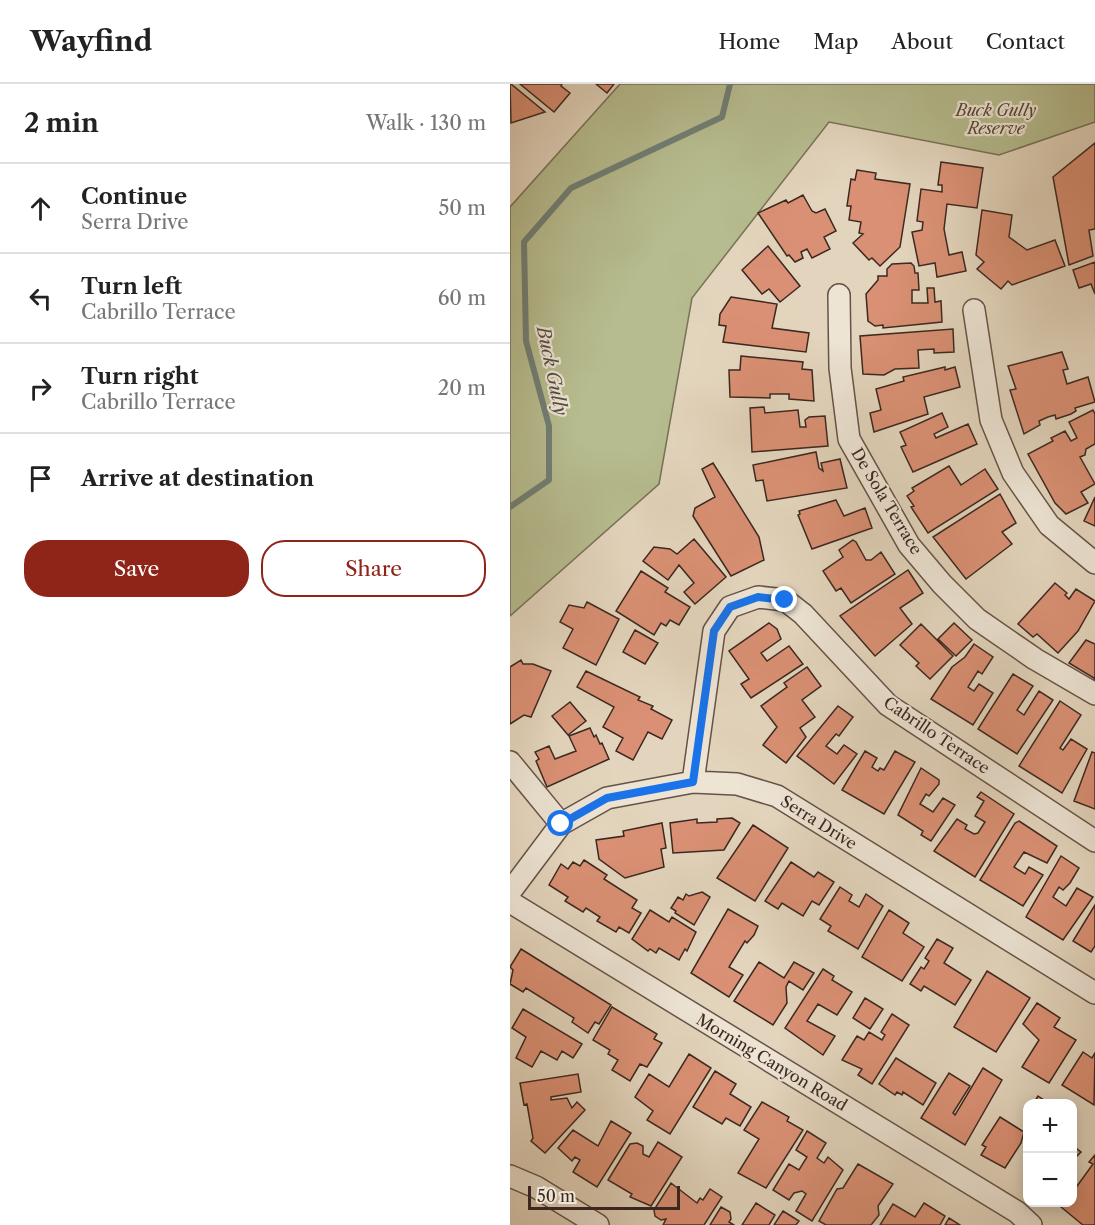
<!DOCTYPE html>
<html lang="en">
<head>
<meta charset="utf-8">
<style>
	:root { --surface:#fff; --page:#f2f2f2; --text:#222; --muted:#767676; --line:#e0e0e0; --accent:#8f2418 }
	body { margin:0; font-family:"Libre Caslon Text",serif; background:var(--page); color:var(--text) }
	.controls { position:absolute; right:18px; bottom:18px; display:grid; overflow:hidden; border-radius:12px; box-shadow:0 3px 15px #0003 }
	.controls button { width:54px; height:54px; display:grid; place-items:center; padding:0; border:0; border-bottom:2px solid var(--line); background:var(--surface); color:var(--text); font:30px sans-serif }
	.scale { position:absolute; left:18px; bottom:15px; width:152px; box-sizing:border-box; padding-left:6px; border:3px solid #3c2820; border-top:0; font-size:16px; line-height:21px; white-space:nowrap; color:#3c2820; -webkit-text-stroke:4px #ede4d4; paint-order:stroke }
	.stop { position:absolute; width:18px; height:18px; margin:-14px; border:4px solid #1a73e8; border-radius:50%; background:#fff }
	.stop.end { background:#1a73e8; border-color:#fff; box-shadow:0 2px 6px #0008 }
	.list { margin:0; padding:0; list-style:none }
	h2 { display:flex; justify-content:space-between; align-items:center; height:78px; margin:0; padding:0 24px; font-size:26px }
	h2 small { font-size:20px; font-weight:400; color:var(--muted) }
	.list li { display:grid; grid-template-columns:39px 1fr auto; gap:18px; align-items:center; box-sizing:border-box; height:90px; padding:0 24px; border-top:2px solid var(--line) }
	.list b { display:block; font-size:22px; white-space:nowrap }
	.list p { margin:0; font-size:20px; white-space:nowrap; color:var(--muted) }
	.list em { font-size:20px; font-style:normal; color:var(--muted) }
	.actions { display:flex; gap:12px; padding:18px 24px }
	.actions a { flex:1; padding:14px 0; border:2px solid var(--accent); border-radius:24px; text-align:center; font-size:21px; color:var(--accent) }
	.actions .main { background:var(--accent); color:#fff }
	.icon { flex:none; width:33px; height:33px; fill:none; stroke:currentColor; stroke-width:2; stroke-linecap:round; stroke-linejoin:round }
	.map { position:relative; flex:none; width:585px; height:1141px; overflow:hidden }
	header { display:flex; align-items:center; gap:36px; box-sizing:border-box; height:84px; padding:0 30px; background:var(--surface); border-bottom:2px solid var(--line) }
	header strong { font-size:28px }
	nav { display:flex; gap:33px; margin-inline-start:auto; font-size:21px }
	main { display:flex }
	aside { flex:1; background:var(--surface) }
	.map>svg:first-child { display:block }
	.green { fill:#b6bc8f; stroke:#797258; stroke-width:1.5 }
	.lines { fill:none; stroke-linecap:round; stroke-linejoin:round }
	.stream { stroke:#717f75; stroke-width:6 }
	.building { fill:#da9074; stroke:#3c2820; stroke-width:1.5 }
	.street-casing { stroke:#665347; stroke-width:24 }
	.street { stroke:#ede4d4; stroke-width:21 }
	.route { stroke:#1a73e8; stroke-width:8 }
	.labels { text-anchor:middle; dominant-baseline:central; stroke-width:4.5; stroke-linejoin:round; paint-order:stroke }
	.park-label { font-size:16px; font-style:italic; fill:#544636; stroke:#ede4d4 }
	.street-label { font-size:16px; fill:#3c2820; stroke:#ede4d4 }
	.water-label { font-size:18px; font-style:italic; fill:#524c44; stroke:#ede4d4 }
</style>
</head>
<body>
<header>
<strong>Wayfind</strong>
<nav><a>Home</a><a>Map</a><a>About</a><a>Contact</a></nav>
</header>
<main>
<aside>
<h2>2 min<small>Walk · 130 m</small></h2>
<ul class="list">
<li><svg class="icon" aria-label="ahead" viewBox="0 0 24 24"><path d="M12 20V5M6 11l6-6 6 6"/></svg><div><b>Continue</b><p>Serra Drive</p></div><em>50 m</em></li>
<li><svg class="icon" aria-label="left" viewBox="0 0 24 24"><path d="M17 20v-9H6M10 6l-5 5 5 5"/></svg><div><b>Turn left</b><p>Cabrillo Terrace</p></div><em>60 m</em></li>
<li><svg class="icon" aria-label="right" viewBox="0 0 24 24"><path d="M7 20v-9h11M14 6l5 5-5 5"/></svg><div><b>Turn right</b><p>Cabrillo Terrace</p></div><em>20 m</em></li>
<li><svg class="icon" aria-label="arrive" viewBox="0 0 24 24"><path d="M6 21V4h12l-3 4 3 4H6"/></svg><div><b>Arrive at destination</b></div></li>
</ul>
<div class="actions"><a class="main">Save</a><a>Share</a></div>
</aside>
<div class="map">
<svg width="585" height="1141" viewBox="0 0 585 1141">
	<rect width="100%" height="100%" fill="#e3d5bd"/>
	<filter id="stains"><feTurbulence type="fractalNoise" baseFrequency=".00333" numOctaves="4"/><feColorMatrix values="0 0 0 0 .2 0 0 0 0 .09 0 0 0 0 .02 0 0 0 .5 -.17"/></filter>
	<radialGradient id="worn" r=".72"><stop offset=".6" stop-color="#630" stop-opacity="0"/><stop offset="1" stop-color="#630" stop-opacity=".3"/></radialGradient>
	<path class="green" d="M110,0H585V38L489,71L319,38L182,214L149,400L0,532V123Z"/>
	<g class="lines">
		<path class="stream" d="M0,423L39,396V342L16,257L14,158L61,104L212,33L220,0"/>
	</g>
	<path class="building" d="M0,0H1L35,28L1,39Z
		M10,0H52L51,2L60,9L44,28Z
		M86,0H104L97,9Z
		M585,59V145L579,146L583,172L559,181L543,93Z
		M431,78L473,84L467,124L437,120L434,145L439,171L452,168L456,187L427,193L425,179L409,182L402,148L412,146L413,138L407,137L411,105L432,108V101H428Z
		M347,86L366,89L365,95L400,100L390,163L370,182L362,174L359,176L343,159L353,150L349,149L351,138L339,136L341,122H337L341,95L345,96Z
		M293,111L302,127L306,129L315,125L326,147L314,153L320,165L302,174L297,165L291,168L293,174L285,178L279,171L277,172L248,129L276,116L278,119Z
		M472,126L502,131L499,153L517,166L545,156L555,182L502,201L498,197L491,205L467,185L474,178L466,171Z
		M258,162L290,202L270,218L259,205L252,210L232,186Z
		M585,178V210L581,200L569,204L563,186Z
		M401,179L404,182L405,189H408L409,206H402V219H418L417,204H424L425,218L431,217L432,238L373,244V241L365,242L358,237L356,210L368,196V192H377V185L382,180Z
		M221,213L267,220L262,244L299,249L296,268L213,258L216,242L209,241L210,230Z
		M443,245L444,268L424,269V265L408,266L409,284L385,285L374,291L353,290L350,252Z
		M552,268L558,285L553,286L557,300L578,293L585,318L565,324L566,327L561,330L546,335L545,331L538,333L529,337L530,341L514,350L500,306L506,305L498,282Z
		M231,272L293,278L292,285L302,286L304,317L279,315V310H260V314L220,313L219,286H230Z
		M435,283V286L445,283L450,303L414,313L418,330L364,348L360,329L371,326L366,305L394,297L393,293Z
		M254,323L255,329L288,326L290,343H296L295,336L299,333L315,332L318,362L242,368L240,324Z
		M583,326L585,330V360L576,365L575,371L570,373L585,400L571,408L578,419L556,430L545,419L518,370L543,357L541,354L555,347L561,357L567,354L559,338Z
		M432,329L438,343L424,350L426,354L458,340L467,360L403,388L391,363L396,361L390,348Z
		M306,368L309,384L313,387L311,379L330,375L337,404L257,417L253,396L246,397L243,381Z
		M203,379L249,453L254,476L221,492L183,432L185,424L205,413L192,385Z
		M439,382L451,401L475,385L488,405L418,449L401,423L404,422L397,412L404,407L402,404Z
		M490,410L506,439L492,448L502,460L456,495L423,453Z
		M585,413V442L574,437Z
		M326,416L334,432L355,424L362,444L302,465L288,431L290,430L289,427Z
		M184,455L216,493L185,520L174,508L184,499L169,481L158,496L133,477L144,463L160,465L167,470Z
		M343,456L346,458L356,476H361L371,468L385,490L341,519L331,504L326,507L313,487L333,473L329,466Z
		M398,486L413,509L390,524L402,540L365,572L330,532Z
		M131,487L158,504L155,508L180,523L169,541L160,536L156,542L151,539L144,551L106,527Z
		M545,499L557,509L555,511L559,515L566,505L585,517L568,547L548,569L527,550L523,553L508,540Z
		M77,518L109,535L86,581L53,564L63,545L50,538L59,521L74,524Z
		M259,539L267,545L271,555L251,569L257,577L279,562L293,580L241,614L231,600L239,595L219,567Z
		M444,539L462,556L446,572L428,555Z
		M411,540L443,572L420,595L406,582L409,579L390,561Z
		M125,546L148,559L135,580L113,568Z
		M576,556L585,560V598L584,594L559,579Z
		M464,560L483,573L472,590L468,587L458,603L464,607L469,600L483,609L463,641L421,615L442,583L455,573Z
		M11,576L13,580H23L41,587L21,633L14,631L0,640V583Z
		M297,583L311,602L292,616L305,633L290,644L296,653L276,679L253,661L267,643L251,622L277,603L274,599Z
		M76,587L130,613L128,616L143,622L141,625L162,636L152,655L138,648L123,676L106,667L113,654L93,643L104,623L67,603Z
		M503,590L523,602L507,626L514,631L529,607L543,616L507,670L468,645Z
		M550,617L571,631L550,664L553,666L561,655L577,665L552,709L509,682Z
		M60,618L76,637L58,651L42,632Z
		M328,622L343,633L329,652L326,650L316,662L327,670L334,661L347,670L324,700L287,672Z
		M80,644L84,653L86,651L90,660L92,659L99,675L37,703L26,677L29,675L25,668L39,662L45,675L66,667L59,652Z
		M355,667L367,674L362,683L368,687L370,684L374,686L385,667L405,678L374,730L332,706Z
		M582,668L585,669V725L564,717Z
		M411,684L429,696V700L419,712L416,710L410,720L423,728L433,714L445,721L421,757L411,751L413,747L388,731Z
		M471,708L504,730L465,793L424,767L447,735L457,741L455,745L464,750L468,749L475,738L465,732L474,717L467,713Z
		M222,734L230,739L214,766L163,769L160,739L187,735V739L207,738V735Z
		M509,737L547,762L537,779L514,768L504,783L515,790L519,783L533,791L513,822L470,796L505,739Z
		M152,739L156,764L151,765L154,783L115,794L89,775L86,756L114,752L113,747Z
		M243,741L278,764L245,817L207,794Z
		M551,772L569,784L560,799L553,806L549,803L543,813L556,822L567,804L583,813L553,856L516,833Z
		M74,776L97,791L94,795L127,816L122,824L131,829L119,849L109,843L106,848L87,837L90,833L76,824L73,828L55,817L58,813L39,801L51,780L58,785L63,778L70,782Z
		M281,778L304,793L308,788L324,798L309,821L302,817L293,832L272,819L268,825L255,817Z
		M330,803L342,811L339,817L349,823L356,810L373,822L348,865L318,847L321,842L310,835Z
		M192,808L200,813L184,841L165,829L166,827L161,824L168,813L173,816L176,810L179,812Z
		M585,821V862L581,868L563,857Z
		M218,825L248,842L244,851L237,859L235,857L219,883L233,891L219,913L181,889Z
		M140,826L159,838L162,833L186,848L177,867L175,865L169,876L149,864L146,869L140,865L138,867L122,855Z
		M379,826L399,839L393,849L414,863L392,897L352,873Z
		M427,855L443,864L434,879L461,896L445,921L414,902L411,907L400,900L411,883L414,885L419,877L415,874Z
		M11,865L101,921L89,940L85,938L78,949L62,938L64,934L16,904L13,908L0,900L3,886L0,883Z
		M249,878L274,894L284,878L304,889L293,906L279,897L276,903L277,919L263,941L224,917Z
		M313,885L324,892L322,896L342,908L327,931L308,920L297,937L325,952L313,971L275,944Z
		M477,887L520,914L486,968L444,943Z
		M355,914L373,925L360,945L343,934Z
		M527,919L550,934L544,943L566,956L539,999L512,983L529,956L513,940Z
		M102,923L147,950L144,955L152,959L137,983L130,980L120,997L102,986L108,976L98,970L100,966L83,956Z
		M13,925L72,960L63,974L52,967L47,976L31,967L22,983L6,974L16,953L2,944Z
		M382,930L399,941L362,1000L348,991L352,985L332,976L347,952L354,956L359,948L372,956L375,951L371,948Z
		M573,968L582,974L585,969L584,1021L552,1001Z
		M179,970L201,984L160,1050L137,1036L143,1027L125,1013L139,990L159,1003Z
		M386,974L426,999L413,1021L393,1008L392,1011L387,1008L385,1011L369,1000Z
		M473,984L492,996L455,1061L411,1034L439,989L460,1002L443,1029L445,1031Z
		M205,987L226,1000L220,1010L241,1023L230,1042L216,1034L212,1040L183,1023Z
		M68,990L71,1008L41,1013V1016L57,1014L62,1024L67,1018L75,1026L35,1069L21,1057L23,1054L17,1020L14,1021L10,999Z
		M528,1012L540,1020H523Z
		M252,1018L279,1033L277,1037L293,1046L256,1104L228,1089L249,1055L234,1046Z
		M490,1033L514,1048L511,1059L495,1084L471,1071L476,1063L472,1061Z
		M101,1037L121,1049L87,1103L63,1088L70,1076L65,1073L62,1077L48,1064L63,1046L88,1062Z
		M297,1047L316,1059L307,1074L314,1079L318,1073L333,1086L302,1137L286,1127L296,1110L292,1107L284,1109L279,1116L263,1106L279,1080L289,1086L297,1073L286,1066Z
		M148,1058L172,1073L141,1122L120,1113L122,1110L98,1096L120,1060L127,1059L133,1062V1070L139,1073Z
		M562,1061L571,1068L562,1077Z
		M585,1071V1141H573L551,1123L555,1118H562V1109L583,1080L579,1078Z
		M348,1080L383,1100L368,1122L369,1131L361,1141H316L309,1137L327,1105L333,1104Z
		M161,1099L187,1119L190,1114L193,1116L200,1105L212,1113L194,1141H153L156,1135L151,1136L145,1132L144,1126Z
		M246,1119L265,1131L259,1141H232Z
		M414,1119L435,1132L430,1141H370L383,1120L405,1133Z
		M211,1123L220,1128L221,1135L219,1138L224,1141H200Z
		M273,1127L289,1137L286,1141H264Z
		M439,1134L450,1141H435Z"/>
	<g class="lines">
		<defs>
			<path id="street" d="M329,211L330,284L339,355L399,461L432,500L467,535L525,575L585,610
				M464,226L481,336L503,389L539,441L585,479
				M0,678L51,740
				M183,698L204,547L220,523L248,513L275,516L293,530L378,621L585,757
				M0,808L51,740L97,714L183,698L227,700L267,712L585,909
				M0,818L507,1128L521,1141
				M0,1092L26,1103L88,1141"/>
		</defs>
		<use href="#street" class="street-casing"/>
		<use href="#street" class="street"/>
	</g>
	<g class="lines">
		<path class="route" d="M51,740L97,714L183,698L204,547L220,523L248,513L275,516"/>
	</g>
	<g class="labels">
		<g class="park-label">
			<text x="486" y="26">Buck Gully<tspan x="486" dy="18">Reserve</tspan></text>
		</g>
		<g class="street-label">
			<text transform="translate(377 417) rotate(59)">De Sola Terrace</text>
			<text transform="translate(427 651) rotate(34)">Cabrillo Terrace</text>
			<text transform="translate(309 738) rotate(32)">Serra Drive</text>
			<text transform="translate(262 978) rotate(31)">Morning Canyon Road</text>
		</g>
		<g class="water-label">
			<text transform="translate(42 287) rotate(78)">Buck Gully</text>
		</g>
	</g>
	<rect width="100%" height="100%" filter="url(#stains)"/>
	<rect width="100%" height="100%" fill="url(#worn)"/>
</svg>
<div class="controls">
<button>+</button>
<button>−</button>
</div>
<div class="scale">50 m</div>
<div class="stop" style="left:51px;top:740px"></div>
<div class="stop end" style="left:275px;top:516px"></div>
</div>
</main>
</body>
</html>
